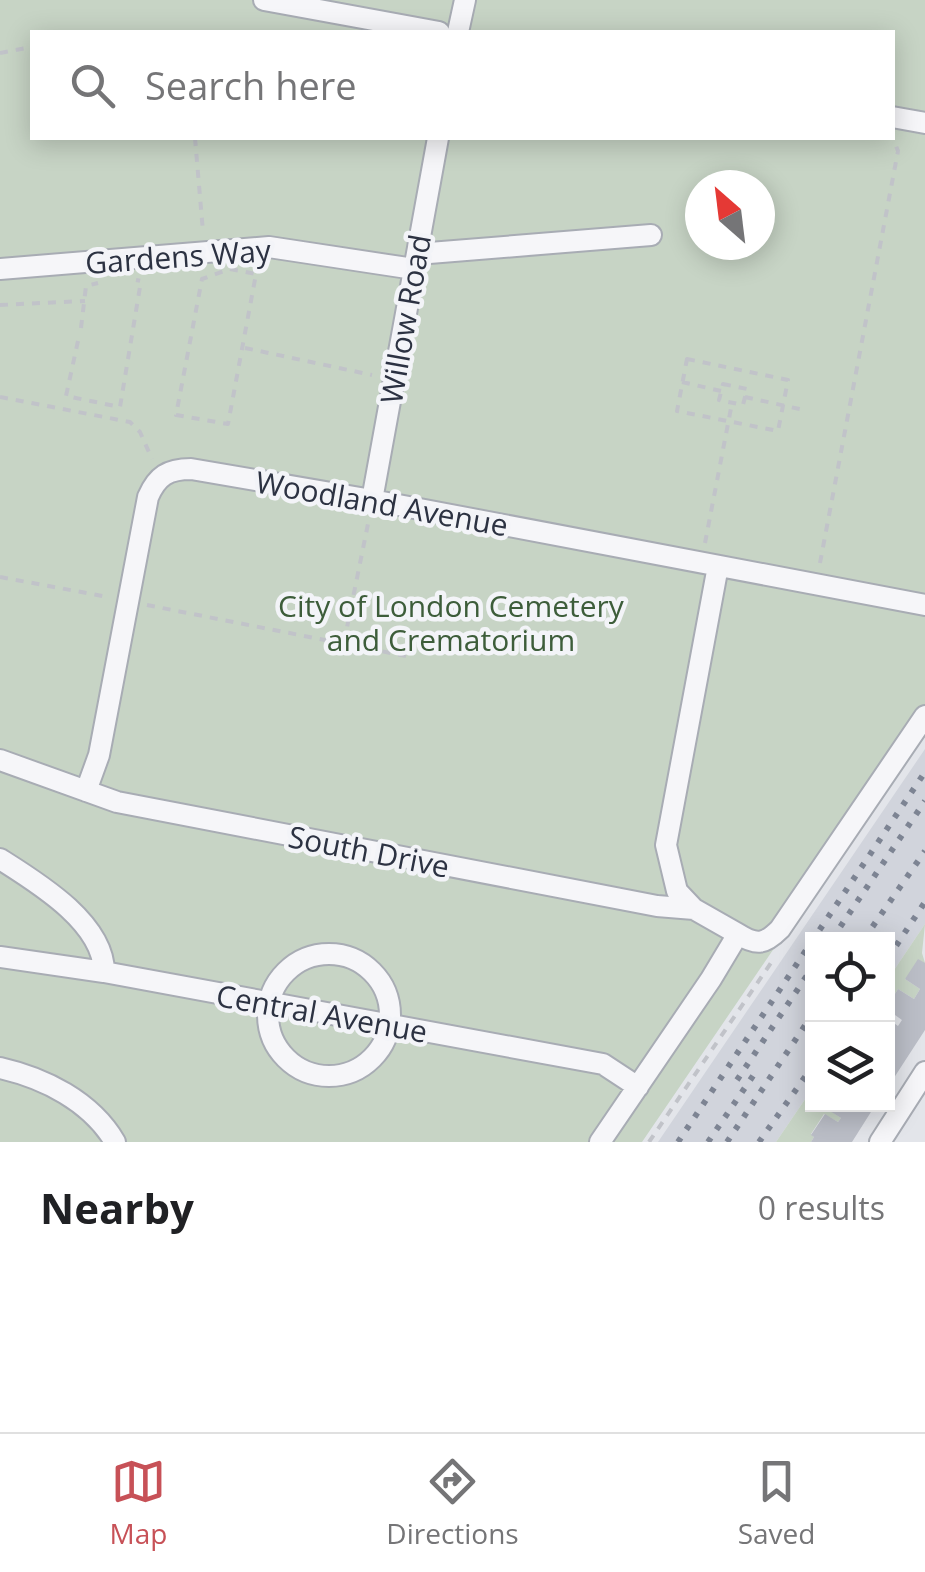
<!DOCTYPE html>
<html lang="en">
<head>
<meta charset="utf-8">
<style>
	:root { --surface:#fff; --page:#f2f2f2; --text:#202124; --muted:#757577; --line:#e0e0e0; --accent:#c75157 }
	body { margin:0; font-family:"Open Sans",sans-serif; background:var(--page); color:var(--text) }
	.controls { position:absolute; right:30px; bottom:30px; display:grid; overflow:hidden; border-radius:0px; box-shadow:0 5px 25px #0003 }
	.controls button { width:90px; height:90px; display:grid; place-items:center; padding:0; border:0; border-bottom:2px solid var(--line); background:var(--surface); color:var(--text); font:50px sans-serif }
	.compass { position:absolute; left:685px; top:170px; width:90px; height:90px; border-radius:50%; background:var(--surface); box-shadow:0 5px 25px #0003; rotate:332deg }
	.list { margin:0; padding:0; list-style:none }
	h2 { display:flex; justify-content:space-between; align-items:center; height:130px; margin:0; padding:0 40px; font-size:42px }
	h2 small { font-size:32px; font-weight:400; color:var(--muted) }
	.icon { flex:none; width:55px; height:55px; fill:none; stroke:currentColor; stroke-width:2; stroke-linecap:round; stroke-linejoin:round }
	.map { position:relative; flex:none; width:925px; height:1142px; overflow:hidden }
	.search { position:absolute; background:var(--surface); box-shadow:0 5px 25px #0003; left:30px; right:30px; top:30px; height:110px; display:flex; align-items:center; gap:25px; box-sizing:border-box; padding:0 35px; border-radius:0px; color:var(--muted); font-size:38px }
	.sheet { height:290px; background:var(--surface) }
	nav { display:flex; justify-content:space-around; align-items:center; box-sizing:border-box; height:140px; border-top:2px solid var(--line); background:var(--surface); font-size:28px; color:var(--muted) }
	nav a { display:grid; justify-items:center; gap:5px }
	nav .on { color:var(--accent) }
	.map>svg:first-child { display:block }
	.built { fill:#d1d4dc }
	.green { fill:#c7d4c5; fill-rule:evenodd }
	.building { fill:#bbbec7 }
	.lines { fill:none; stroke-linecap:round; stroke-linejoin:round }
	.minor-casing { stroke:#a8acb4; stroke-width:24 }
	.path { stroke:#c1c3c9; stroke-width:4; stroke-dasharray:8 8; stroke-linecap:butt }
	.minor { stroke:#f6f6f9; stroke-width:20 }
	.rail { stroke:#7d8493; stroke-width:6; stroke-dasharray:5 10; stroke-linecap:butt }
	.labels { text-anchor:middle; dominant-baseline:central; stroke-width:9; stroke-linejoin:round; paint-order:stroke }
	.street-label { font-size:30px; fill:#2c3242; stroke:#f3f4f8 }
	.park-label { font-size:30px; fill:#3d5d3a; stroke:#f3f4f8 }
</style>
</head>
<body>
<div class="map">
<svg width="925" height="1142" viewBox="0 0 925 1142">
	<rect width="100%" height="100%" fill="#e3e5ea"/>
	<path class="built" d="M925,749V924L888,979V939H812V1089L776,1142H658Z"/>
	<path class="green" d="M0,0H925V727L642,1142H0ZM32,32H892V138H32ZM700,185H760V245H700Z
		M925,924L922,953L925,963L905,979L920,989L914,999L898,989L888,1005V979Z
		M812,1089V1104L827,1105L826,1108L841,1118L838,1122L824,1114L811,1134L814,1137L811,1142H776Z"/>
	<path class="building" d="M918,959L925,963V1030L888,1087V1019L898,1026L902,1020L888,1010V1005L898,989L914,999L920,989L905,979Z
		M827,1104H876L852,1142H811L814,1137L811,1135L825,1114L838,1122L841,1118L825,1108Z"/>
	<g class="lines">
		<defs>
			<path id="minor" d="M264,0L439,32
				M458,32L465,0
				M892,117L925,123
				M417,254L651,235
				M0,269L269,247L414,269
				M372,500L438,138
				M0,760L117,802L657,906L694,909L738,934
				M86,791L99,755L148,497C157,476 168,469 191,469L372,500L925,605
				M0,859C38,883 104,923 104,972
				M694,909L677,891L666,845L718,566
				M268 1015a61 61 0 1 1 122 0a61 61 0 1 1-122 0Z
				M0,957L104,972L603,1064L638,1087
				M0,1068C44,1078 91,1101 115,1142
				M600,1142L711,979L738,934C757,946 765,944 780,929L925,716
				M880,1142L925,1072"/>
		</defs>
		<use href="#minor" class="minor-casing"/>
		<path class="path" d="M0,53L32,47
			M195,138L203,232
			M230,269L256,274L228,424L176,415L202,279Z
			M0,305L85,301
			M81,328L86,286L98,283
			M78,341L66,396L120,407L141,281L136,280
			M245,348L372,375
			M687,359L788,380L778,431L677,411Z
			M682,382L721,391
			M723,384L747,389L743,405L719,400Z
			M0,397L130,422L140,432L152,459
			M745,397L804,410
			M705,543L732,403
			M820,563L898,151L892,136
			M0,577L108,597
			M147,605L411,657
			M344,642L369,519
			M649,1142L773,960"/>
		<use href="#minor" class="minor"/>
		<path class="rail" d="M832,939L925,801
			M864,939L925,851
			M888,958L925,902
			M737,1080L812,968
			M678,1142L925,772
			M708,1142L757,1070
			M727,1142L812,1015
			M759,1142L812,1067"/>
	</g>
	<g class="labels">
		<g class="street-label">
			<text transform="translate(178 256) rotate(-4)">Gardens Way</text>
			<text transform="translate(405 319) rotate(-80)">Willow Road</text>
			<text transform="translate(382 503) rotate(10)">Woodland Avenue</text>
			<text transform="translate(369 851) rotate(11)">South Drive</text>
			<text transform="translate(322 1013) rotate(10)">Central Avenue</text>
		</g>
		<g class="park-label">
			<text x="451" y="605">City of London Cemetery<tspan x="451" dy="34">and Crematorium</tspan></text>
		</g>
	</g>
</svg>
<div class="controls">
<button><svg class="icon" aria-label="locate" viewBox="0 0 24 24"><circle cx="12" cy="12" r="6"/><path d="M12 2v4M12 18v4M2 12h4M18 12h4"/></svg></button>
<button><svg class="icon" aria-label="layers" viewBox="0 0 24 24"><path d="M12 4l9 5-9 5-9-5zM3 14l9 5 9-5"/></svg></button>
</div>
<svg class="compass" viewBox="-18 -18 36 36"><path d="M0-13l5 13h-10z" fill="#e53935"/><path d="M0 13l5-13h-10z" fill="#757577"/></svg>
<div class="search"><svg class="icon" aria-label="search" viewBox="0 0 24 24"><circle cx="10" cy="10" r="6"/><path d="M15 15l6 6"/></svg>Search here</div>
</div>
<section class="sheet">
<h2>Nearby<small>0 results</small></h2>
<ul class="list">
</ul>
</section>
<nav>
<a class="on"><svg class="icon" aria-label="map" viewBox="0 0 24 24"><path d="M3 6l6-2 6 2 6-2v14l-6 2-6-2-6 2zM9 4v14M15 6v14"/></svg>Map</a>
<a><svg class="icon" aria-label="directions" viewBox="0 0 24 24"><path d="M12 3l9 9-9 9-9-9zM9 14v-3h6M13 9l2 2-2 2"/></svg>Directions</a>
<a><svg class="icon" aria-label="saved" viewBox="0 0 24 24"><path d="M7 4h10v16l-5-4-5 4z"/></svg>Saved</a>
</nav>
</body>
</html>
